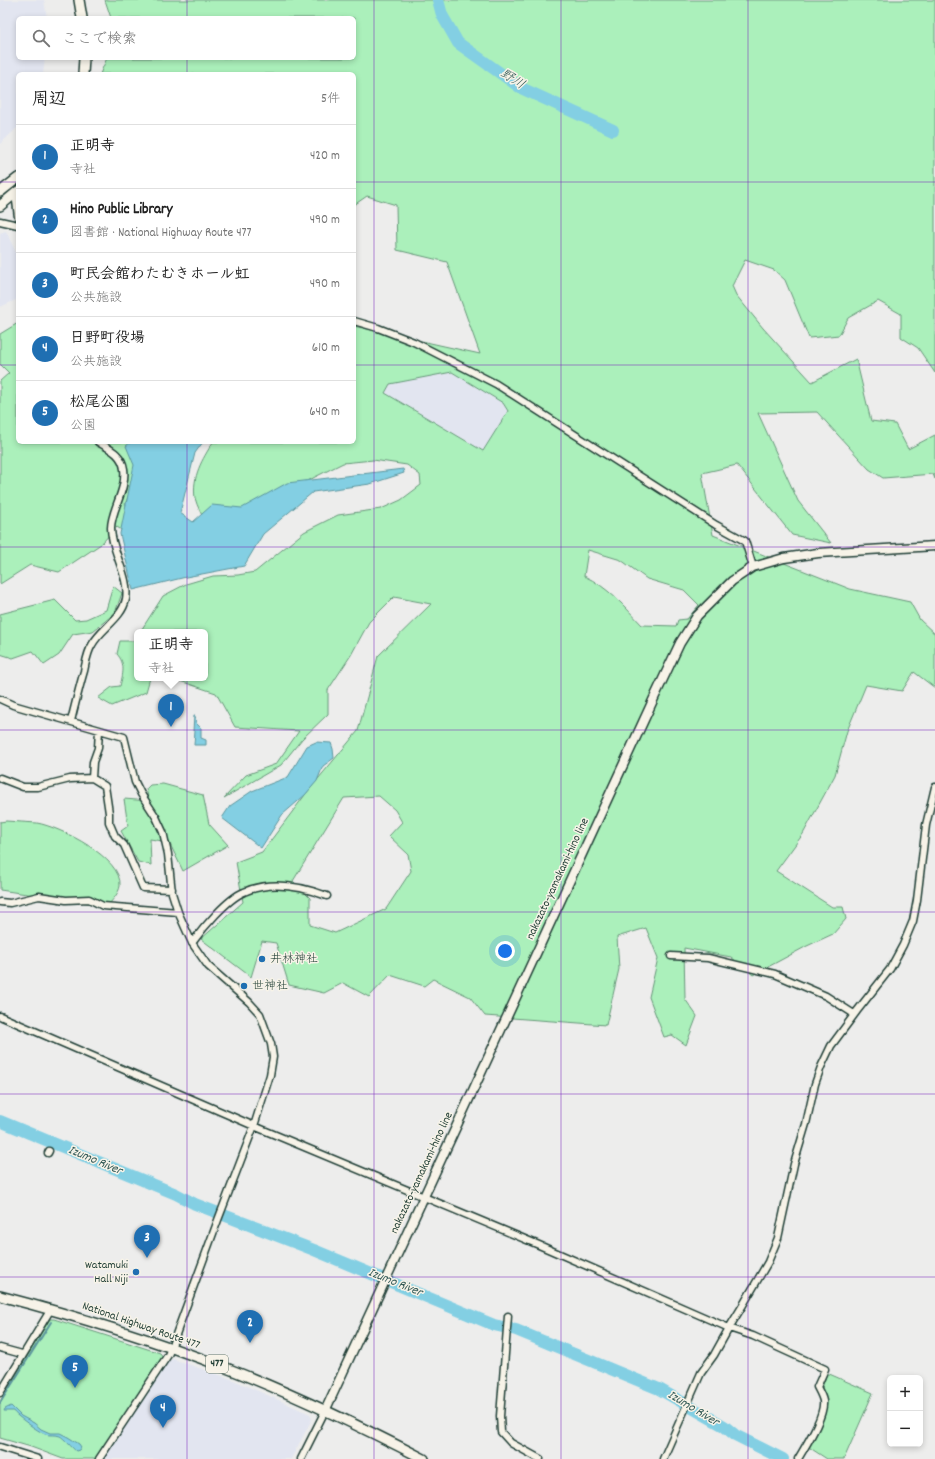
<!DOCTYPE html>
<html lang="ja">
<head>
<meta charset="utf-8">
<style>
	:root { --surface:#fff; --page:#f2f2f2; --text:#222; --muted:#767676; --line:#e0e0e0; --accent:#1f6fb2 }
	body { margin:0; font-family:Dekko,"Klee One",sans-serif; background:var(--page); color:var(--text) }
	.controls { position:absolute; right:12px; bottom:12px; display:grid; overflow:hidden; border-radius:6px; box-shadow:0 2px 6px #0003 }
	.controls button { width:36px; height:36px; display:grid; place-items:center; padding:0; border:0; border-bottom:1px solid var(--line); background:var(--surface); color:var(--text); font:20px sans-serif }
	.you { position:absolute; left:505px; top:951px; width:14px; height:14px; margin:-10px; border:3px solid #fff; border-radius:50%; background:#1a73e8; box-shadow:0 0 0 6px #1a73e833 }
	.badge { display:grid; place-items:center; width:26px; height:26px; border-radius:50%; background:var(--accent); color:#fff; font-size:13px; font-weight:700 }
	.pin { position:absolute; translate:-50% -33px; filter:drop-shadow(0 1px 2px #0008) }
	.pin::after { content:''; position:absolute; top:21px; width:14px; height:12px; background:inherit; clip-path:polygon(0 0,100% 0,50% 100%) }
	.popup { position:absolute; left:134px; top:629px; width:74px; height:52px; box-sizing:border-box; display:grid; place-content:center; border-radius:6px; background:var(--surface); filter:drop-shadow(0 1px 3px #0005); font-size:13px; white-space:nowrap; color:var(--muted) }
	.popup b { font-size:15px; color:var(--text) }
	.popup::after { content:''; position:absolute; left:50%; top:100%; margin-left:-8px; border:8px solid transparent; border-top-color:var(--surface) }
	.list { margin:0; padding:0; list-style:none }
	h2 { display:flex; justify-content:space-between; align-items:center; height:52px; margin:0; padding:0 16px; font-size:17px }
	h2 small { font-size:13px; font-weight:400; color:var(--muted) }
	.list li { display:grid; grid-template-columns:26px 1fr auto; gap:12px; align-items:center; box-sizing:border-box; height:64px; padding:0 16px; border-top:1px solid var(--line) }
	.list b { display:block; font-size:15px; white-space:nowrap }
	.list p { margin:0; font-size:13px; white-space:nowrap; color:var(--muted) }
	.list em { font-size:13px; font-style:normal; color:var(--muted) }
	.icon { flex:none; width:22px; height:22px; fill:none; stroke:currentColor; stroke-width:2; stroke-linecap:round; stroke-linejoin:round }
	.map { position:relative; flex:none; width:935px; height:1459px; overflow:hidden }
	.search { position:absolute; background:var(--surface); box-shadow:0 2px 6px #0003; left:16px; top:16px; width:340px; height:44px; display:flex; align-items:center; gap:10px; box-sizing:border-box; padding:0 14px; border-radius:6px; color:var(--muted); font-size:15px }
	.panel { position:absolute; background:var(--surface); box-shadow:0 2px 6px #0003; left:16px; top:72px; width:340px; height:372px; border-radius:6px }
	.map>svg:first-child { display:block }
	.built { fill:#e2e5f0 }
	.green { fill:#abf0bb; stroke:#659678; fill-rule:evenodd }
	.water { fill:#83cfe3; stroke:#5b959d }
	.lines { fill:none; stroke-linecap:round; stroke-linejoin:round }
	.stream { stroke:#5b959d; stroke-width:2 }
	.river { stroke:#83cfe3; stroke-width:12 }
	.minor-casing { stroke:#1f3d34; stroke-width:9 }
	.major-casing { stroke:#1f3d34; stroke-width:11 }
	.highway-casing { stroke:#1f3d34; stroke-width:12 }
	.minor { stroke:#f7f3e8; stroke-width:6 }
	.major { stroke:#f7f3e8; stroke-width:8 }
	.highway { stroke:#f7f3e8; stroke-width:9 }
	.grid { fill:none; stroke:#7b2cbf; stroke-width:1; stroke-opacity:0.55 }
	.poi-dot { fill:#1f6fb2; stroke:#f7f3e8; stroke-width:1.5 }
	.labels { text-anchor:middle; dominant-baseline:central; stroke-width:3; stroke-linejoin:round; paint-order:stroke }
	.shield { fill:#f7f3e8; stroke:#60746a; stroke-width:1 }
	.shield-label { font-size:11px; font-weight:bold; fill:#1f3d34 }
	.street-label { font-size:12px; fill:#1f3d34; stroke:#f7f3e8 }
	.poi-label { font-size:12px; fill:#1f3d34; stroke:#f7f3e8; text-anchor:start }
	.water-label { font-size:13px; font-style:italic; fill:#335a57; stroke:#f7f3e8 }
</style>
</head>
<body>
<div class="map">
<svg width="935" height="1459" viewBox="0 0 935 1459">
	<rect width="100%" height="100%" fill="#ededec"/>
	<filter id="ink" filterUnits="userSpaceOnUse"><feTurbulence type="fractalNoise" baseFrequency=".025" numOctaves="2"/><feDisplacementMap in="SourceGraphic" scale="8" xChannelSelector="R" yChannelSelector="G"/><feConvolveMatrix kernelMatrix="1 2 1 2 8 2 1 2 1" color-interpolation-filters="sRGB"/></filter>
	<g filter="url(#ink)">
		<path class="built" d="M0,0H44L47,18H18V58H45L43,74H18V127L0,144Z
			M6,231L18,257V299L0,307V233Z
			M452,372L503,403L508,412L483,451L385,393L390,384Z
			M173,1359L231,1379L310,1414L312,1419L291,1459H104L151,1383L170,1360Z"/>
		<path class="green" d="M105,0H935V373L918,348L901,337V314L878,301L848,318L839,335L809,338L785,280L774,270L745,260L732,286L736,295L763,328L812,382L856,359L871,421L895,424L908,449L935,435V479L933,474L883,478L869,469L817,412L758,413L798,501L831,543L792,535L737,465L702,473L713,535L850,589L910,602L920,620L935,634V688L914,672L902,691L866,685L847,731L835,775L803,834L776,871L832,907H843L846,919L833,934L807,946L753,975L731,957L684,948L685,999L697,1016L686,1045L672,1035L664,1037L649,997L658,958L646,928L617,937L619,969L606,1025L485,1016L470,997L433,979L424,986L390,975L369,997L343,983L324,993L289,985L276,943L262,941L251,977L201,939L243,902L236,862L262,852L308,791L358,731L378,656L431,604L394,597L369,622L351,655L328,690V714L302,739L281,765L224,798L246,775L276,764L299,731L235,727L216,693L171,678H205V632H140L163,596L186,584L213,576L238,575L255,572L304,532L338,515L381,509L401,500L421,485L420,475L407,465L373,460L343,463L315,477L260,507L205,522C202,515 197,506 195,498C192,476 202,460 213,442H354V326L480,354L447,262L397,250L396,205L367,196L354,205V74H100L107,58H354V18H111ZM452,372L503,403L508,411L483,451L385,393L390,384ZM588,550L621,560L647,579L684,590L699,605L687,619L678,620L676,626L642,625C625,607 607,586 584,576ZM379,796L395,810L402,822L389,836L408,854L411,871L386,909L335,933L310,925V898L293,881L344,798Z
			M18,323V442H129L141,468L125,504L139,525L135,539L117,527L101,544L59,572L30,565L0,584V381L9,373L0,364V334Z
			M113,586L122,593L115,613L93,631L73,634L59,655L44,665L33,651L13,658L0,654V614L55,600L75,620L86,619L106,610Z
			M137,637V678H150L146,692L112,706L98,698L112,687L120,686C123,674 126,664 117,654L120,641H134Z
			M163,784L203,795L209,824L228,845L183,871L169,842L150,839L151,865L138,862L121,831L128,826L124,799L149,801L146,789L150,785Z
			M6,821C16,822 27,822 37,823C60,827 123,858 120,886C119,893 112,901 107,906L0,890V822Z
			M50,1319H54L160,1353L163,1357L95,1459H63L31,1447L0,1438V1401Z
			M827,1373L873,1393L844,1459H827L807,1446L821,1423V1391Z"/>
		<path class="water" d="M131,442H203L195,453L180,513L193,522L212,505L242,508L287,483L403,469L404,473L370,484L313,492L263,534L244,566L186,577L133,590L120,534L134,465L126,446Z
			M194,716H195L196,723L201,728V738L206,740V745H194L195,731H193Z
			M316,742L331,743L333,749L334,758L323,766L317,781L305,795L282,815L261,848L222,818L230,806L252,791L288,777L307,746Z
			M11,1406L21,1416L34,1423L41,1429L50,1433H60L68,1437L79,1444L81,1447L79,1450L76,1451C72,1448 64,1438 60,1436C55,1434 50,1436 45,1434C39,1432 15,1415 13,1411H4L5,1409Z"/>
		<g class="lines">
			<path class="stream" d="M0,1403L51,1322"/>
			<path class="river" d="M438,0L442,15L458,43L521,88L613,130
				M0,1121L176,1194L195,1204L314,1250L494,1325L516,1330L659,1389L724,1426L735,1435L783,1459"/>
			<defs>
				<path id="minor" d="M18,191L16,201L18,217
					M0,221L18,225
					M354,321L378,328L414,342L496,384L716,525L745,541L753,567
					M0,699L13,705L124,737L135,782L141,794L156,817L163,832L168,854L172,893L178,912L192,943L208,966L249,1002L260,1014L271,1044L273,1057L270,1075L254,1126L218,1220L171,1348L168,1355L99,1459
					M71,721C75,705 79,688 84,671C86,662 87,653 92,645C101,628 122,619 126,599C130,577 111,551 111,528C111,510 127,490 124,469C122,454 110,449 98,442
					M0,778L23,787H38L70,779L92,778L105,786L109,813V822L115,836L124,845L143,888L172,889
					M92,778L93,762L98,748L99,730
					M0,902L10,903L39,896L66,900L89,899L103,906L178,912
					M192,943C203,928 227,899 244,892C271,880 301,886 327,896
					M671,956L708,958L775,974L826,996L854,1014
					M0,1016L254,1126L539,1245L729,1328L753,1336L825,1369L817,1387C819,1391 822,1396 823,1401C825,1416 806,1445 798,1459
					M48,1153L49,1151
					M508,1316L500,1416L501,1432L511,1443L540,1459
					M0,1348L22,1354
					M0,1393L51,1309
					M0,1447L38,1459
					M301,1459L325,1411
					M663,1459L701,1373L714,1355L729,1328L743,1305L768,1262L778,1238L794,1164L806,1124L815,1084L821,1067L831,1046L857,1011L890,969L903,945L913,921L917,900L926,825L935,787"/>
				<path id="major" d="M325,1411L655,696L680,643L697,616L732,581L753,567L784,558L818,553L935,546"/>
				<path id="highway" d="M79,0L82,18
					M83,74L84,58
					M0,192L18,178
					M0,206L18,191
					M0,1296C77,1316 154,1340 229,1369C295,1395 360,1426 424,1459"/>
			</defs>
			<use href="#minor" class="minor-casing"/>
			<use href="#major" class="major-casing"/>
			<use href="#highway" class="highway-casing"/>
			<use href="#minor" class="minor"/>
			<use href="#major" class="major"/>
			<use href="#highway" class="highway"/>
		</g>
	</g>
	<path class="grid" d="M187,0V18M374,0V1459M561,0V1459M748,0V1459M187,58V74M0,182H18M354,182H935M0,365H18M354,365H935M187,442V1459M0,547H935M0,730H935M0,912H935M0,1094H935M0,1277H935"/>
	<g class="poi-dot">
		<circle cx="262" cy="959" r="4"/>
		<circle cx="244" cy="986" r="4"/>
		<circle cx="136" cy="1272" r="4"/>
	</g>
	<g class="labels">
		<rect class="shield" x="206" y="1355" width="22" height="18" rx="3"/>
		<g class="shield-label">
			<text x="217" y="1364">477</text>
		</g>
		<g class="street-label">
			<text transform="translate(558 879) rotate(-65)">nakazato-yamakami-hino line</text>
			<text transform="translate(422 1173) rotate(-65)">nakazato-yamakami-hino line</text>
			<text transform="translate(141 1326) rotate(19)">National Highway Route 477</text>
		</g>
		<g class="poi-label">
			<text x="270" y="959">井林神社</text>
			<text x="252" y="986">世神社</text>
			<text x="128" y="1265" text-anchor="end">Watamuki<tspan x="128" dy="14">Hall Niji</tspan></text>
		</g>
		<g class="water-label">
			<text transform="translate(512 80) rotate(33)">野川</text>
			<text transform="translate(95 1161) rotate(23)">Izumo River</text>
			<text transform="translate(395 1283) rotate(22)">Izumo River</text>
			<text transform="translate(693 1409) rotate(31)">Izumo River</text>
		</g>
	</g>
</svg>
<div class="controls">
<button>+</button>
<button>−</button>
</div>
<div class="you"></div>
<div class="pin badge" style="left:171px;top:727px">1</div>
<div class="popup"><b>正明寺</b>寺社</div>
<div class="pin badge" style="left:250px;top:1343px">2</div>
<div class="pin badge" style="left:147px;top:1258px">3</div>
<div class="pin badge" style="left:163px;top:1428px">4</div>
<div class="pin badge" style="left:75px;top:1388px">5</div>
<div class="search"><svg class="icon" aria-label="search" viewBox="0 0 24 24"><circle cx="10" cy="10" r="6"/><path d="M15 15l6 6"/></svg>ここで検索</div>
<section class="panel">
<h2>周辺<small>5件</small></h2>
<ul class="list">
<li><span class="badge">1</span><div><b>正明寺</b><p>寺社</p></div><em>420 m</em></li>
<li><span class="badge">2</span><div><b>Hino Public Library</b><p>図書館 · National Highway Route 477</p></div><em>490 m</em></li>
<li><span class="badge">3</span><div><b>町民会館わたむきホール虹</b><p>公共施設</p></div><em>490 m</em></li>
<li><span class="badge">4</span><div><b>日野町役場</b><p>公共施設</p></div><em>610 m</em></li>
<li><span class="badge">5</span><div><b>松尾公園</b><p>公園</p></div><em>640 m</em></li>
</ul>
</section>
</div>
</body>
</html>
